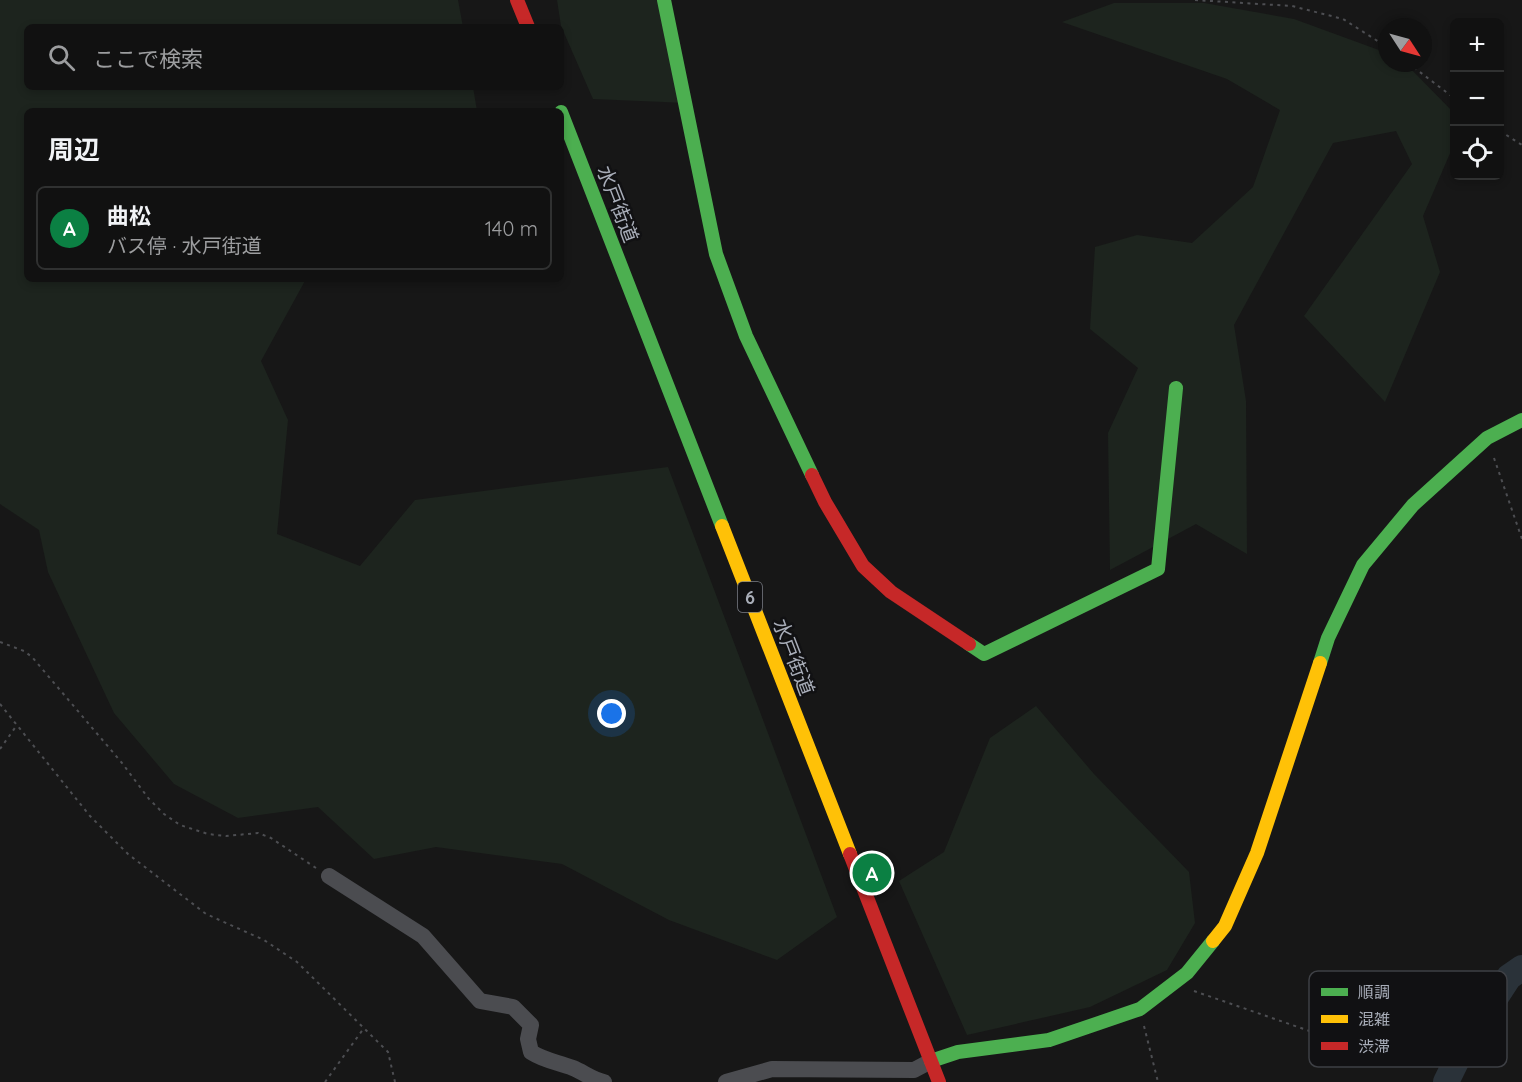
<!DOCTYPE html>
<html lang="ja">
<head>
<meta charset="utf-8">
<style>
	:root { --surface:#111; --page:#1e1f1f; --text:#f1f3f6; --muted:#9c9d9f; --line:#303131; --accent:#0b8043 }
	body { margin:0; font-family:Quicksand,"Noto Sans JP",sans-serif; background:var(--page); color:var(--text) }
	.controls { position:absolute; right:18px; top:18px; display:grid; overflow:hidden; border-radius:9px; box-shadow:0 3px 9px #0003 }
	.controls button { width:54px; height:54px; display:grid; place-items:center; padding:0; border:0; border-bottom:2px solid var(--line); background:var(--surface); color:var(--text); font:30px sans-serif }
	.compass { position:absolute; left:1378px; top:18px; width:54px; height:54px; border-radius:50%; background:var(--surface); box-shadow:0 3px 9px #0003; rotate:126deg }
	.you { position:absolute; left:612px; top:714px; width:21px; height:21px; margin:-15px; border:4px solid #fff; border-radius:50%; background:#1a73e8; box-shadow:0 0 0 9px #1a73e833 }
	.badge { display:grid; place-items:center; width:39px; height:39px; border-radius:50%; background:var(--accent); color:#fff; font-size:20px; font-weight:700 }
	.pin { position:absolute; translate:-50% -50%; border:3px solid #fff; box-shadow:0 2px 6px #0006 }
	.list { margin:0; padding:0; list-style:none }
	h2 { display:flex; justify-content:space-between; align-items:center; height:78px; margin:0; padding:0 24px; font-size:26px }
	h2 small { font-size:20px; font-weight:400; color:var(--muted) }
	.list li { display:grid; grid-template-columns:39px 1fr auto; gap:18px; align-items:center; box-sizing:border-box; height:84px; margin:0 12px 12px; padding:0 12px; border:2px solid var(--line); border-radius:9px }
	.list b { display:block; font-size:22px; white-space:nowrap }
	.list p { margin:0; font-size:20px; white-space:nowrap; color:var(--muted) }
	.list em { font-size:20px; font-style:normal; color:var(--muted) }
	.icon { flex:none; width:33px; height:33px; fill:none; stroke:currentColor; stroke-width:2; stroke-linecap:round; stroke-linejoin:round }
	.map { position:relative; flex:none; width:1522px; height:1082px; overflow:hidden }
	.search { position:absolute; background:var(--surface); box-shadow:0 3px 9px #0003; left:24px; top:24px; width:540px; height:66px; display:flex; align-items:center; gap:15px; box-sizing:border-box; padding:0 21px; border-radius:9px; color:var(--muted); font-size:22px }
	.panel { position:absolute; background:var(--surface); box-shadow:0 3px 9px #0003; left:24px; top:108px; width:540px; height:174px; border-radius:9px }
	.map>svg:first-child { display:block }
	.green { fill:#1d241e }
	.lines { fill:none; stroke-linecap:round; stroke-linejoin:round }
	.river { stroke:#2a3239; stroke-width:26 }
	.path { stroke:#4d4e52; stroke-width:2; stroke-dasharray:3 4.5; stroke-linecap:butt }
	.street { stroke:#4b4c50; stroke-width:16 }
	.fast { stroke:#4caf50; stroke-width:14 }
	.slow { stroke:#ffc107; stroke-width:14 }
	.jam { stroke:#c62828; stroke-width:14 }
	.labels { text-anchor:middle; dominant-baseline:central; stroke-width:5; stroke-linejoin:round; paint-order:stroke }
	.shield { fill:#111113; stroke:#7b7e86; stroke-width:1.5 }
	.shield-label { font-size:18px; font-weight:bold; fill:#a8adb8 }
	.street-label { font-size:20px; fill:#a8adb8; stroke:#111113 }
	.key { fill:#111113; stroke:#3e4045; stroke-width:1.5 }
	.key-label { font-size:16px; fill:#a8adb8 }
</style>
</head>
<body>
<div class="map">
<svg width="1522" height="1082" viewBox="0 0 1522 1082">
	<rect width="100%" height="100%" fill="#171717"/>
	<path class="green" d="M0,0H458L463,27H27V87H473L477,111H27V279H306L261,361L288,420L277,534L360,566L415,500L668,467L837,917L777,960L669,920L562,864L436,847L374,859L318,807L238,818L174,784L114,713L48,572L39,530L0,504Z
		M557,0H659L687,103L593,99L561,26Z
		M1114,3H1204L1294,19L1387,53V63H1405L1454,113V144L1423,216L1440,272L1385,402L1304,316L1412,164L1396,131L1333,143L1234,325L1246,401L1247,554L1196,524L1110,570L1108,433L1138,368L1090,329L1095,247L1137,235L1192,243L1253,187L1280,110L1227,79L1062,22Z
		M1036,706L1094,774L1189,872L1195,923L1167,970L1090,1007L967,1035L899,881L944,852L990,738Z"/>
	<g class="lines">
		<path class="river" d="M1446,1082L1473,1027L1492,1003L1509,977L1522,968"/>
		<path class="path" d="M1195,0L1292,6L1343,19L1387,47
			M1408,63L1454,98
			M1500,131L1522,145
			M1494,458L1522,539
			M0,642L24,651L32,657L122,763L149,799L164,814L180,825L208,834L226,836L258,833L271,838L316,868
			M0,704L90,816L128,854L206,914L264,940L297,962L388,1052L395,1082
			M0,749L17,725
			M1194,991L1402,1063
			M1144,1026L1158,1082
			M325,1082L364,1028"/>
		<path class="street" d="M329,876L423,936L480,1001L513,1007L531,1025L528,1039L531,1052C545,1061 558,1062 573,1068C583,1072 593,1080 604,1082
			M726,1082L772,1069L914,1070L931,1061"/>
		<path class="fast" d="M664,0L716,254L746,336L812,475
			M561,112L722,526
			M969,644L984,654L1158,569L1176,388
			M1320,663L1328,638L1363,565L1413,505L1487,438L1522,420
			M931,1061L958,1052L1049,1040L1140,1009L1187,973L1213,941"/>
		<path class="slow" d="M722,526L850,854
			M1213,941L1225,926L1257,853L1320,663"/>
		<path class="jam" d="M517,0L528,27
			M812,475L825,502L863,566L891,592L969,644
			M850,854L939,1082"/>
	</g>
	<g class="labels">
		<rect class="shield" x="738" y="582" width="24" height="30" rx="4.5"/>
		<g class="shield-label">
			<text x="750" y="597">6</text>
		</g>
		<g class="street-label">
			<text transform="translate(618 204) rotate(69)">水戸街道</text>
			<text transform="translate(794 657) rotate(69)">水戸街道</text>
		</g>
	</g>
	<rect x="1309" y="971" width="198" height="96" rx="9" class="key"/>
	<rect x="1321" y="988" width="27" height="8" fill="#4caf50"/>
	<rect x="1321" y="1015" width="27" height="8" fill="#ffc107"/>
	<rect x="1321" y="1042" width="27" height="8" fill="#c62828"/>
	<g class="key-label">
		<text x="1358" y="998">順調</text>
		<text x="1358" y="1025">混雑</text>
		<text x="1358" y="1052">渋滞</text>
	</g>
</svg>
<div class="controls">
<button>+</button>
<button>−</button>
<button><svg class="icon" aria-label="locate" viewBox="0 0 24 24"><circle cx="12" cy="12" r="6"/><path d="M12 2v4M12 18v4M2 12h4M18 12h4"/></svg></button>
</div>
<svg class="compass" viewBox="-18 -18 36 36"><path d="M0-13l5 13h-10z" fill="#e53935"/><path d="M0 13l5-13h-10z" fill="#9c9d9f"/></svg>
<div class="you"></div>
<div class="pin badge" style="left:872px;top:873px">A</div>
<div class="search"><svg class="icon" aria-label="search" viewBox="0 0 24 24"><circle cx="10" cy="10" r="6"/><path d="M15 15l6 6"/></svg>ここで検索</div>
<section class="panel">
<h2>周辺<small></small></h2>
<ul class="list">
<li><span class="badge">A</span><div><b>曲松</b><p>バス停 · 水戸街道</p></div><em>140 m</em></li>
</ul>
</section>
</div>
</body>
</html>
